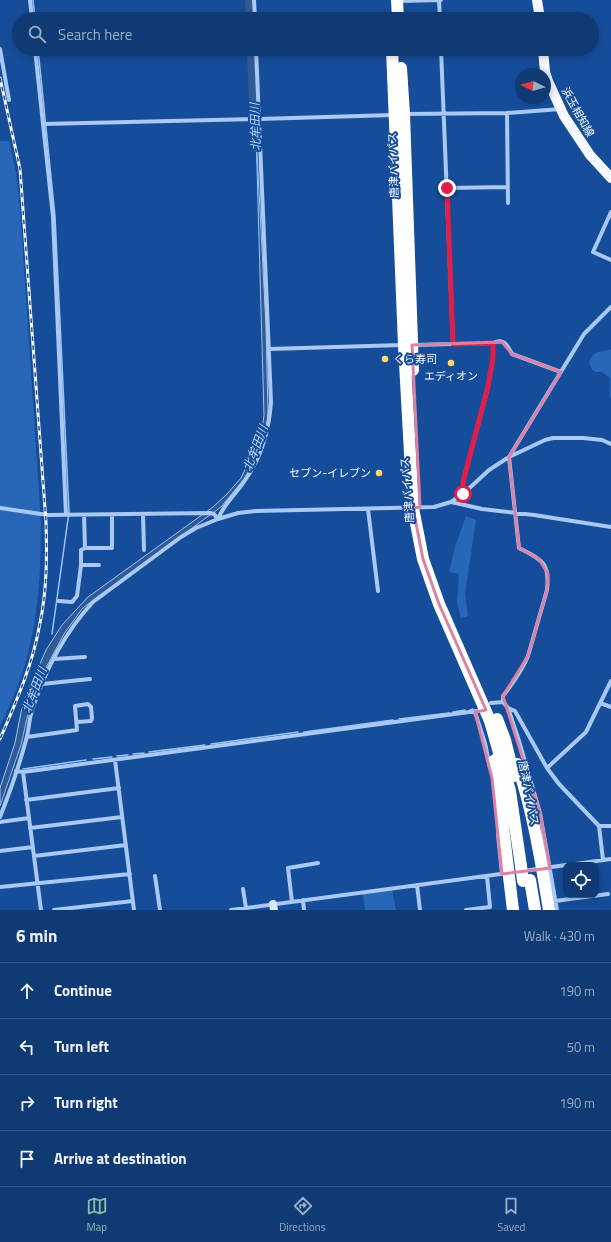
<!DOCTYPE html>
<html lang="en">
<head>
<meta charset="utf-8">
<style>
	:root { --surface:#103a74; --page:#1e457c; --text:#f1f3f6; --muted:#9cadc5; --line:#305486; --accent:#8abfa5 }
	body { margin:0; font-family:"Titillium Web","Noto Sans JP",sans-serif; background:var(--page); color:var(--text) }
	.controls { position:absolute; right:12px; bottom:12px; display:grid; overflow:hidden; border-radius:8px; box-shadow:0 2px 6px #0003 }
	.controls button { width:36px; height:36px; display:grid; place-items:center; padding:0; border:0; border-bottom:1px solid var(--line); background:var(--surface); color:var(--text); font:20px sans-serif }
	.compass { position:absolute; left:515px; top:68px; width:36px; height:36px; border-radius:50%; background:var(--surface); box-shadow:0 2px 6px #0003; rotate:275deg }
	.stop { position:absolute; width:12px; height:12px; margin:-9px; border:3px solid #e11d48; border-radius:50%; background:#fff }
	.stop.end { background:#e11d48; border-color:#fff; box-shadow:0 1px 4px #0008 }
	.list { margin:0; padding:0; list-style:none }
	h2 { display:flex; justify-content:space-between; align-items:center; height:52px; margin:0; padding:0 16px; font-size:17px }
	h2 small { font-size:13px; font-weight:400; color:var(--muted) }
	.list li { display:grid; grid-template-columns:26px 1fr auto; gap:12px; align-items:center; box-sizing:border-box; height:56px; padding:0 16px; border-top:1px solid var(--line) }
	.list b { display:block; font-size:15px; white-space:nowrap }
	.list em { font-size:13px; font-style:normal; color:var(--muted) }
	.icon { flex:none; width:22px; height:22px; fill:none; stroke:currentColor; stroke-width:2; stroke-linecap:round; stroke-linejoin:round }
	.map { position:relative; flex:none; width:611px; height:910px; overflow:hidden }
	.search { position:absolute; background:var(--surface); box-shadow:0 2px 6px #0003; left:12px; right:12px; top:12px; height:44px; display:flex; align-items:center; gap:10px; box-sizing:border-box; padding:0 14px; border-radius:22px; color:var(--muted); font-size:15px }
	.sheet { height:276px; background:var(--surface) }
	nav { display:flex; justify-content:space-around; align-items:center; box-sizing:border-box; height:56px; border-top:1px solid var(--line); background:var(--surface); font-size:11px; color:var(--muted) }
	nav a { display:grid; justify-items:center; gap:2px }
	nav .on { color:var(--accent) }
	.map>svg:first-child { display:block }
	.green { fill:#2867b8 }
	.water { fill:#325b94; stroke:#9cc4f5 }
	.lines { fill:none; stroke-linecap:round; stroke-linejoin:round }
	.stream { stroke:#9cc4f5; stroke-width:1.5 }
	.river { stroke:#325b94; stroke-width:10 }
	.street { stroke:#a9c9f3; stroke-width:4 }
	.secondary { stroke:#d9e7fc; stroke-width:8 }
	.primary { stroke:#f5f9ff; stroke-width:10 }
	.highway { stroke:#fff; stroke-width:12 }
	.rail-casing { stroke:#fff; stroke-width:3 }
	.rail { stroke:#154d9a; stroke-width:1.5; stroke-dasharray:4.5; stroke-linecap:butt }
	.highway-bridge { stroke:#fff; stroke-width:12 }
	.route { stroke:#e11d48; stroke-width:5 }
	.marked { fill:none; stroke:#dd80a5; stroke-width:3; stroke-linejoin:round }
	.poi-dot { fill:#ffd66b; stroke:#154d9a; stroke-width:1.5 }
	.labels { text-anchor:middle; dominant-baseline:central; stroke-width:4; stroke-linejoin:round; paint-order:stroke }
	.street-label { font-size:11px; fill:#fff; stroke:#154d9a }
	.poi-label { font-size:11px; fill:#fff; stroke:#154d9a; text-anchor:start }
	.water-label { font-size:12px; font-style:italic; fill:#b6d4f9; stroke:#154d9a }
</style>
</head>
<body>
<div class="map">
<svg width="611" height="910" viewBox="0 0 611 910">
	<rect width="100%" height="100%" fill="#154d9a"/>
	<path class="green" d="M0,141H9L16,172L20,209L41,523C41,582 37,643 13,698C9,708 4,717 0,726Z
		M611,349V399C608,393 611,385 610,378L602,372H596L592,370L589,362C595,349 600,353 611,349Z
		M466,516L476,520L465,593L468,616L461,618L457,603L459,574L449,572L455,547Z
		M392,890L396,910H365L363,894Z"/>
	<path class="water" d="M256,133L266,326L268,412L267,425L256,458L245,478L221,507L88,604L82,609L64,634L41,677L30,705L21,745L0,806V788L15,743L21,712L28,691L46,650L62,625L88,597L213,507L227,494L241,478L255,449L262,430L264,415Z"/>
	<g class="lines">
		<path class="stream" d="M33,0L35,19
			M38,49L55,216L69,512L52,634
			M470,710L473,709
			M453,712L465,710
			M399,719L449,713
			M304,732L393,720
			M211,744L298,732
			M149,752L205,745
			M133,754L144,753
			M117,756L128,755
			M93,759L112,757
			M23,769L86,760"/>
		<path class="river" d="M250,0L251,19
			M252,49L256,147"/>
		<path class="street" d="M30,0L32,19
			M254,0L255,19
			M439,0L440,19
			M399,1L441,0
			M0,49L9,100
			M35,49L53,217L66,515
			M441,49L453,344
			M507,113L508,203
			M406,114L507,113L561,109
			M43,124L259,119L393,115
			M447,188L508,187
			M611,212L593,252L611,260
			M493,343C505,338 507,345 512,354L561,372
			M413,345L493,343V358L488,387L463,482V494
			M269,349L402,345
			M451,502L482,509L534,515L611,527
			M0,508L48,515L210,513L214,514L218,519
			M368,509L378,591
			M143,514L144,550
			M218,519C224,504 234,496 243,483C260,460 269,431 271,402L256,49
			M85,548H112V514
			M81,565H99
			M58,601L72,602L77,596L81,565V550L85,548L84,515
			M54,659L85,657
			M42,684L90,679
			M503,702V696C513,683 522,671 528,656L547,590C550,562 542,560 519,548L509,457L584,334L611,307
			M491,703L503,702L508,708L519,741L540,813L557,910
			M600,703L611,707
			M508,708L515,711L547,768L559,784L599,826L603,860
			M475,712L485,743L490,768
			M27,737L77,730L75,706L88,704L91,707L92,718L91,721L77,722
			M115,760L134,910
			M547,768L586,732L611,681
			M16,771L23,772L484,710
			M23,772L41,910
			M26,800L119,788
			M0,817C10,792 19,766 26,740C29,730 29,720 32,710C45,671 65,632 93,602L181,537L196,528L218,519L238,513L256,511L434,507L451,502L463,494L489,470L509,457L545,440L553,438H583L602,440L611,444
			M0,822L29,818
			M599,826H611
			M30,828L122,817
			M498,834L502,874
			M0,851L33,847
			M34,856L126,845
			M568,865L611,859
			M523,871L566,865
			M155,876L160,910
			M417,885L420,910
			M0,887L130,874
			M243,889L246,908
			M303,900L304,910
			M555,901L608,894
			M292,902L288,868L318,863
			M54,910L133,901
			M231,910L508,873
			M466,910L490,907L487,876"/>
		<path class="secondary" d="M273,904L274,910"/>
		<path class="primary" d="M537,0L540,19
			M543,49L545,72L548,81L564,116L590,155L611,178"/>
		<path class="highway" d="M397,0L398,19
			M392,49L404,345L413,508L423,559L439,604L490,721L510,791L521,866
			M401,68L404,114L413,370
			M497,719L505,740L514,776
			M495,760L513,910
			M517,764C533,811 541,861 549,910
			M530,880L535,910"/>
		<defs>
			<path id="rail" d="M0,78L20,169L46,522C47,556 47,590 40,623C33,664 16,702 0,739"/>
		</defs>
		<use href="#rail" class="rail-casing"/>
		<use href="#rail" class="rail"/>
		<path class="highway-bridge" d="M521,866L523,881"/>
	</g>
	<g class="lines">
		<path class="route" d="M447,188L453,344L493,343V358L488,386L463,482V494"/>
	</g>
	<path class="marked" d="M502,342L512,354L561,372L509,457L519,548L539,559L548,574L547,590L528,656L503,696L540,813L550,868L502,874L492,778L475,712L486,710L439,604L423,559L413,508L420,507L412,345Z"/>
	<g class="poi-dot">
		<circle cx="385" cy="359" r="4"/>
		<circle cx="451" cy="363" r="4"/>
		<circle cx="379" cy="473" r="4"/>
	</g>
	<g class="labels">
		<g class="street-label">
			<text transform="translate(578 112) rotate(61)">浜玉相知線</text>
			<text transform="translate(393 165) rotate(-92)">唐津バイパス</text>
			<text transform="translate(407 490) rotate(-95)">唐津バイパス</text>
			<text transform="translate(529 793) rotate(79)">唐津バイパス</text>
		</g>
		<g class="poi-label">
			<text x="393" y="359">くら寿司</text>
			<text x="451" y="376" text-anchor="middle">エディオン</text>
			<text x="371" y="473" text-anchor="end">セブン-イレブン</text>
		</g>
		<g class="water-label">
			<text transform="translate(255 127) rotate(-92)">北牟田川</text>
			<text transform="translate(255 448) rotate(-69)">北牟田川</text>
			<text transform="translate(34 690) rotate(-69)">北牟田川</text>
		</g>
	</g>
</svg>
<div class="controls">
<button><svg class="icon" aria-label="locate" viewBox="0 0 24 24"><circle cx="12" cy="12" r="6"/><path d="M12 2v4M12 18v4M2 12h4M18 12h4"/></svg></button>
</div>
<svg class="compass" viewBox="-18 -18 36 36"><path d="M0-13l5 13h-10z" fill="#e53935"/><path d="M0 13l5-13h-10z" fill="#9cadc5"/></svg>
<div class="stop" style="left:463px;top:494px"></div>
<div class="stop end" style="left:447px;top:188px"></div>
<div class="search"><svg class="icon" aria-label="search" viewBox="0 0 24 24"><circle cx="10" cy="10" r="6"/><path d="M15 15l6 6"/></svg>Search here</div>
</div>
<section class="sheet">
<h2>6 min<small>Walk · 430 m</small></h2>
<ul class="list">
<li><svg class="icon" aria-label="ahead" viewBox="0 0 24 24"><path d="M12 20V5M6 11l6-6 6 6"/></svg><div><b>Continue</b></div><em>190 m</em></li>
<li><svg class="icon" aria-label="left" viewBox="0 0 24 24"><path d="M17 20v-9H6M10 6l-5 5 5 5"/></svg><div><b>Turn left</b></div><em>50 m</em></li>
<li><svg class="icon" aria-label="right" viewBox="0 0 24 24"><path d="M7 20v-9h11M14 6l5 5-5 5"/></svg><div><b>Turn right</b></div><em>190 m</em></li>
<li><svg class="icon" aria-label="arrive" viewBox="0 0 24 24"><path d="M6 21V4h12l-3 4 3 4H6"/></svg><div><b>Arrive at destination</b></div></li>
</ul>
</section>
<nav>
<a class="on"><svg class="icon" aria-label="map" viewBox="0 0 24 24"><path d="M3 6l6-2 6 2 6-2v14l-6 2-6-2-6 2zM9 4v14M15 6v14"/></svg>Map</a>
<a><svg class="icon" aria-label="directions" viewBox="0 0 24 24"><path d="M12 3l9 9-9 9-9-9zM9 14v-3h6M13 9l2 2-2 2"/></svg>Directions</a>
<a><svg class="icon" aria-label="saved" viewBox="0 0 24 24"><path d="M7 4h10v16l-5-4-5 4z"/></svg>Saved</a>
</nav>
</body>
</html>
